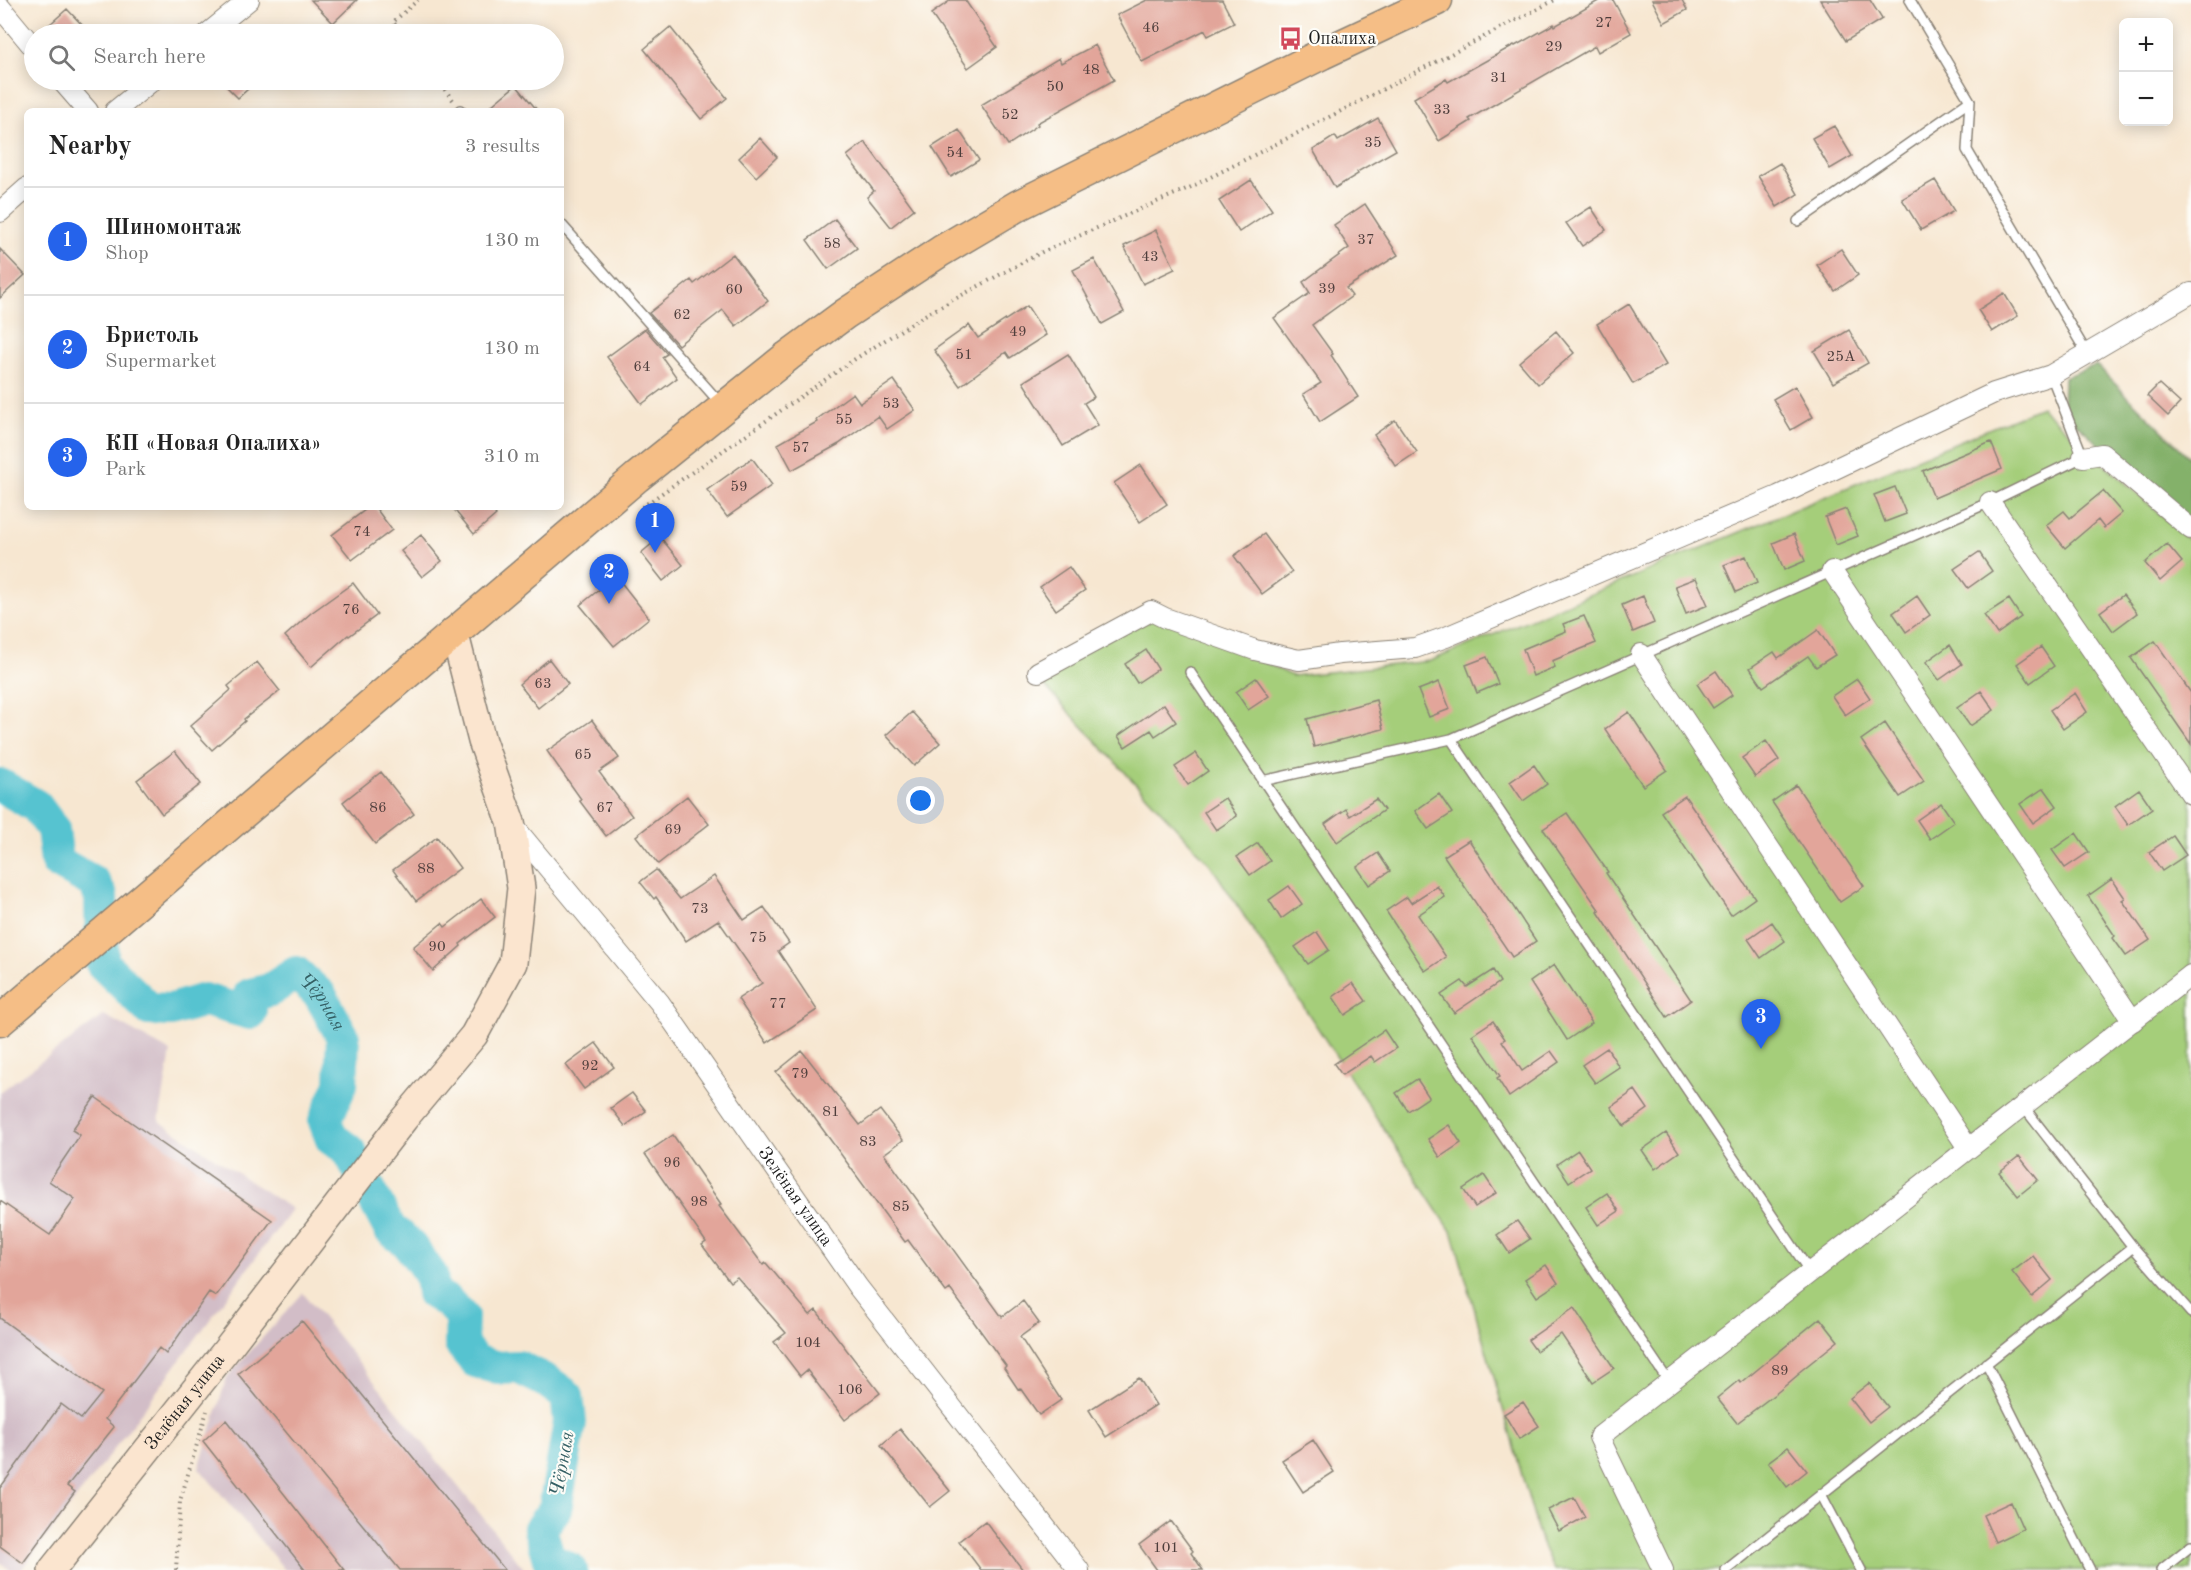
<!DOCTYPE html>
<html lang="en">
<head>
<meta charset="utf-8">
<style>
	:root { --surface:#fff; --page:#f2f2f2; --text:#222; --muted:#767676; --line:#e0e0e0; --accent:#2563eb }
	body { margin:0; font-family:"Old Standard TT",serif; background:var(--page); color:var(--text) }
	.controls { position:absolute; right:18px; top:18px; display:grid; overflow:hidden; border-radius:9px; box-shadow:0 3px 15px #0003 }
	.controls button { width:54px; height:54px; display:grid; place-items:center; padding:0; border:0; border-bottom:2px solid var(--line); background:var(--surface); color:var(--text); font:30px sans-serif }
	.you { position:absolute; left:921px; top:801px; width:21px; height:21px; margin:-15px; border:4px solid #fff; border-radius:50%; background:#1a73e8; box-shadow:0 0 0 9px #1a73e833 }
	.badge { display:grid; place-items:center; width:39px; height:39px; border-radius:50%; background:var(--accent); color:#fff; font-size:20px; font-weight:700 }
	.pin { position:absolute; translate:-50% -50px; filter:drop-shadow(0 2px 3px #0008) }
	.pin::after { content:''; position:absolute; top:32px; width:21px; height:18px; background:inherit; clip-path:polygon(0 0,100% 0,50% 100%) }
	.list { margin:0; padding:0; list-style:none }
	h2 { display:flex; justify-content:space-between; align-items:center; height:78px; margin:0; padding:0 24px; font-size:26px }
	h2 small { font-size:20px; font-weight:400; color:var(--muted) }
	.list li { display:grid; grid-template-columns:39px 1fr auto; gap:18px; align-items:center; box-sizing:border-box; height:108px; padding:0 24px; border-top:2px solid var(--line) }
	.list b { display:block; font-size:22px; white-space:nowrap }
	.list p { margin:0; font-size:20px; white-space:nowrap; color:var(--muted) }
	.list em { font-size:20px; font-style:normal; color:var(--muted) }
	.icon { flex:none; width:33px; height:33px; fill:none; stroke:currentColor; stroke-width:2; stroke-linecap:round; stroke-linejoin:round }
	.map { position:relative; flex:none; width:2191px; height:1570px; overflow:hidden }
	.search { position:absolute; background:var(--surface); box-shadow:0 3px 15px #0003; left:24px; top:24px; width:540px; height:66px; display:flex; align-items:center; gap:15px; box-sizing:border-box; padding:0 21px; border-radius:33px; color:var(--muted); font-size:22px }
	.panel { position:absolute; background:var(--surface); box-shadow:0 3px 15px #0003; left:24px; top:108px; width:540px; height:402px; border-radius:9px }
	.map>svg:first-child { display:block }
	.industrial { fill:#d2bdc7 }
	.green { fill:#a5ce7a; stroke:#60754b; stroke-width:1.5 }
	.forest { fill:#84b16a; stroke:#506643; stroke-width:1.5 }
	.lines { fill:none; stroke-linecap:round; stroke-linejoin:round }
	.river { stroke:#57c3d0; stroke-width:34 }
	.building { fill:#e2a59a }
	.lane-casing { stroke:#8a8276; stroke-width:12 }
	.street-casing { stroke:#8a8276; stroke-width:22 }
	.secondary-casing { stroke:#8a8276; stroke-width:30 }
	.primary-casing { stroke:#8a8276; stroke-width:33 }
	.path { stroke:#8a8276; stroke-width:4; stroke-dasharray:1.5 4.5; stroke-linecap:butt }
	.lane { stroke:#fff; stroke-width:9 }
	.street { stroke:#fff; stroke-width:20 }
	.secondary { stroke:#fbe5cf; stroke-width:27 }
	.primary { stroke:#f5be86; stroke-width:30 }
	.labels { text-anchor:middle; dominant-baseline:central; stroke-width:4.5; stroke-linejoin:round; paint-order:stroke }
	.number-label { font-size:15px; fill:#4e3e3c }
	.poi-label { font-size:18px; fill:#1c1c1c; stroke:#fdfcf7; text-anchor:start }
	.street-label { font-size:18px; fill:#1c1c1c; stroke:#fdfcf7 }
	.water-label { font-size:20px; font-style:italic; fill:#345f64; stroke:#fdfcf7 }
</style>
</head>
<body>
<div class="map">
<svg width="2191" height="1570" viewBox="0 0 2191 1570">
	<rect width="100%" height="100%" fill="#fdfcf7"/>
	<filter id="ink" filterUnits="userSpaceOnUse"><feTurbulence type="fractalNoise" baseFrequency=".0167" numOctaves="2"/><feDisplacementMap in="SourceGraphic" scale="12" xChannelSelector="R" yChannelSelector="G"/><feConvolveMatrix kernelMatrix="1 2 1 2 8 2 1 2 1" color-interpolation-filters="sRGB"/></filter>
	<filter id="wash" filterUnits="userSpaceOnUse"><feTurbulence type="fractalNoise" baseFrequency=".008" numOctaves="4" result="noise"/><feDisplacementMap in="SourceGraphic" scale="24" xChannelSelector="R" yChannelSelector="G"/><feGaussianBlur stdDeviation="1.35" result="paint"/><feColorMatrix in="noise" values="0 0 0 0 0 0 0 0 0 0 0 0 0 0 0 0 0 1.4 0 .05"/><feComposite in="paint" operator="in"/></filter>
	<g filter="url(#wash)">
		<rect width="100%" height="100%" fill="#f7e7d1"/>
		<path class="industrial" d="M104,1015L171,1052L159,1121L292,1209L108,1457L21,1570H10L0,1562V1092Z
			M303,1293L525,1570H285L199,1468L227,1377Z"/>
		<path class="green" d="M2041,407L2191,542V1570H1554L1541,1542L1453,1234L1210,864L1032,672L1152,605L1292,676L1430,661Z"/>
		<path class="forest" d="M2096,365L2191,459V526L2063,412L2064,377Z"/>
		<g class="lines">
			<path class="river" id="s1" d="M0,785L36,806L53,829L57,862L93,882L101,896L102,963L149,1009L171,1010L204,1000L250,1013V995L270,990L296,973L320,995L343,1037L341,1084L325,1121L332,1139L348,1149L390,1229L408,1243L431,1275L433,1293L448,1302L462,1317L461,1344L475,1361L499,1368L518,1367L548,1382L567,1396L570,1422L555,1509L540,1529L549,1559L571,1570"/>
		</g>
		<g id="blocks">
			<path class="building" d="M311,0H357L333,23Z
				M951,0H965L997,47L968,68L931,14Z
				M1147,0H1222L1234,23L1208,36L1205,30L1142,62L1117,15Z
				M1600,0H1613L1631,33L1598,52L1595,46L1469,119L1471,121L1439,141L1414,98L1446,79L1448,82L1514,45L1515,46L1554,24L1555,26Z
				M1652,0H1682L1687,10L1664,23Z
				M1820,0H1870L1882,19L1846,41Z
				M67,9L84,27L76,34H39Z
				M670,27L727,98L701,119L644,49Z
				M1095,45L1114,80L1037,123L1038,125L1008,145L981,105L1059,58L1061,63Z
				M220,80H258L238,98Z
				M516,85L538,111H485Z
				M1378,118L1396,150L1357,172L1358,174L1335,188L1313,150L1335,136L1338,141Z
				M1834,126L1852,156L1830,169L1812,138Z
				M959,130L979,160L951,177L932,147Z
				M760,138L777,157L756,177L739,158Z
				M865,142L914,209L891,227L867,197L874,191L847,156Z
				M1780,163L1798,194L1777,207L1758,176Z
				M1251,180L1272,210L1239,232L1219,201Z
				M1935,180L1954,211L1921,230L1902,199Z
				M1365,204L1398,255L1346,288L1352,296L1312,325L1333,354L1331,355L1358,397L1320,422L1303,394L1321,383L1274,318L1310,293L1303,282L1349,248L1334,225Z
				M1591,207L1606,230L1582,246L1566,223Z
				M835,219L857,248L828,269L807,240Z
				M1156,230L1175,269L1143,284L1124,246Z
				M0,249L25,275L0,298Z
				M1841,249L1858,275L1835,291L1817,265Z
				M733,254L768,301L736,326L723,310L678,345L649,313L691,280L694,284Z
				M1094,259L1124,312L1102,324L1073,270Z
				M2004,293L2018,316L1992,332L1978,310Z
				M1629,304L1666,365L1633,384L1597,324Z
				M1027,306L1046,335L1010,358L1006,352L960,386L934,350L969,325L978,338Z
				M645,329L667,354L662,357L677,378L642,404L607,357Z
				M1849,330L1868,363L1833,383L1814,351Z
				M1556,331L1574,353L1538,384L1519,362Z
				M1068,354L1094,397L1084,403L1098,425L1063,446L1023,382Z
				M894,380L915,410L887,429L878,416L839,444L792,470L778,444L817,422L816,420L853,393L860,403Z
				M2159,384L2180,403L2168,416L2147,396Z
				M1795,386L1813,417L1791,430L1773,399Z
				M1395,420L1417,452L1396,466L1374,435Z
				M1991,442L2002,469L1934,498L1923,471Z
				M752,458L772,485L727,517L707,490Z
				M1141,465L1167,504L1140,522L1114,483Z
				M1895,487L1906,514L1885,522L1874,495Z
				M2103,491L2122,513L2104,528L2098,520L2065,548L2046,525L2064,511L2070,518Z
				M369,507H375L392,530L352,560L332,535Z
				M452,507H490L496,515L474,534Z
				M1846,509L1858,536L1836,545L1825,517Z
				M1264,534L1292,572L1262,594L1234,556Z
				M1794,534L1805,561L1784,570L1773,543Z
				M421,535L442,561L422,577L401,551Z
				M660,537L683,565L663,581L641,553Z
				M2167,544L2182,562L2160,581L2145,563Z
				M1979,552L1992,571L1968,588L1954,569Z
				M1746,556L1757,583L1736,592L1724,565Z
				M1069,567L1085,590L1056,610L1040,587Z
				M616,576L649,618L614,646L580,605Z
				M1696,578L1708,605L1686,614L1675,586Z
				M353,583L377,615L349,636L348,635L311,667L285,636L311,613Z
				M2123,595L2137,613L2113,631L2100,612Z
				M1643,596L1654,623L1633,632L1622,605Z
				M1917,596L1930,615L1906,632L1893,613Z
				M2009,599L2021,617L1997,634L1984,615Z
				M1584,616L1596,643L1552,661L1555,667L1533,676L1523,649L1566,631L1563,624Z
				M1818,630L1835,655L1816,667L1808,656L1763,687L1750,668L1774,652L1778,658Z
				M2155,641L2191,693V744L2131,658Z
				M1950,645L1962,664L1939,680L1926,662Z
				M2041,647L2054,666L2030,683L2017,664Z
				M1146,650L1158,669L1137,683L1125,664Z
				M1487,657L1498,684L1477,693L1466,665Z
				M549,659L568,684L538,708L519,684Z
				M257,662L280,691L244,719L245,721L212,750L190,726L231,690L228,686Z
				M1716,671L1732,695L1713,708L1697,684Z
				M1256,678L1269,696L1248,710L1236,692Z
				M1857,679L1870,698L1845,715L1832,696Z
				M1439,682L1450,709L1429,717L1418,690Z
				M1981,691L1994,710L1970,726L1957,708Z
				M2075,693L2087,712L2063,729L2050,710Z
				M1376,700L1383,729L1314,747L1307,719Z
				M1164,704L1176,722L1155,736L1151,730L1125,747L1118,736Z
				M912,712L940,743L914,766L886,735Z
				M1629,712L1667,770L1643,786L1605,729Z
				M592,720L619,758L599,772L632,816L606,836L579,800L581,799L547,751Z
				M1885,723L1924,781L1900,797L1861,740Z
				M1766,741L1779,760L1755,777L1742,758Z
				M175,751L201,784L162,814L137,780Z
				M1196,753L1208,771L1188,785L1175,767Z
				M1534,765L1547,784L1523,801L1510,782Z
				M381,772L414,814L375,844L343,802Z
				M1796,785L1864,886L1840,902L1772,802Z
				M2044,788L2057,806L2033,823L2020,804Z
				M2139,789L2152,808L2128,825L2115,806Z
				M1439,794L1452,813L1428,829L1415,811Z
				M687,796L709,824L658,864L636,836Z
				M1685,796L1755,898L1731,915L1661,812Z
				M1225,798L1237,816L1216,830L1204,812Z
				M1376,799L1384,810L1337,842L1325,824L1346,809L1350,816Z
				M1941,803L1954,822L1930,839L1917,820Z
				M1567,813L1608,872L1606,873L1691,1000L1667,1017L1598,912L1600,911L1543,829Z
				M2076,833L2089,852L2065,868L2052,850Z
				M2173,836L2186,855L2162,871L2149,852Z
				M437,837L460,868L416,901L393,870Z
				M1469,840L1536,941L1512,957L1444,856Z
				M1258,843L1270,861L1250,875L1237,857Z
				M1378,853L1390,871L1369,885L1357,867Z
				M656,870L680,899L714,876L744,920L764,907L789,943L778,951L817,1010L767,1043L738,999L762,983L718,920L686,941L656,897L654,899L640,882Z
				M2112,879L2125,898L2122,900L2150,940L2126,956L2113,938L2115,936L2088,896Z
				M1289,886L1302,904L1281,919L1269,900Z
				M1437,886L1445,897L1418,915L1446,957L1425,971L1386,911L1407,897L1411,903Z
				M481,899L495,917L460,944L461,946L433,971L413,947L442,923L445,927Z
				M1772,922L1785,941L1761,958L1748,939Z
				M1317,932L1329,950L1308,964L1295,947Z
				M1554,965L1592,1023L1567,1040L1530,982Z
				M1493,970L1500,982L1454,1013L1441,995L1462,981L1467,987Z
				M1353,983L1366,1001L1345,1015L1333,997Z
				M1493,1021L1505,1039L1502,1041L1522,1071L1551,1051L1559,1062L1509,1097L1497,1078L1500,1076L1472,1035Z
				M1384,1030L1396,1048L1375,1062L1371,1056L1342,1075L1334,1064Z
				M596,1043L614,1067L584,1089L566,1065Z
				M1607,1048L1619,1067L1595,1083L1582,1065Z
				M802,1051L860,1125L880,1110L903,1140L884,1154L1002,1317L1023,1301L1039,1323L1020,1337L1061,1400L1039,1415L1020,1388L1018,1389L1004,1368L1006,1366L950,1289L946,1292L908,1240L905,1242L799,1097L798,1098L776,1072Z
				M1417,1079L1429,1097L1408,1111L1396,1093Z
				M1635,1090L1648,1109L1624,1126L1611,1107Z
				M632,1093L646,1111L625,1126L611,1108Z
				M95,1097L272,1220L216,1296L209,1292L166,1354L159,1348L105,1419L114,1427L67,1486L75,1492L23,1563L0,1546V1488L61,1404L81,1419L102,1393L0,1318V1201L50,1235L75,1199L49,1181L80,1135L72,1130Z
				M1449,1125L1461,1143L1440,1157L1428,1139Z
				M1666,1133L1679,1152L1655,1169L1642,1150Z
				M673,1135L721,1204L719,1206L763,1265L766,1263L810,1315L816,1310L880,1393L845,1420L807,1370L800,1376L774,1342L786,1333L737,1277L730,1282L702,1245L706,1242L645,1154Z
				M1578,1150L1590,1168L1569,1182L1557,1164Z
				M2019,1156L2038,1180L2018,1196L1999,1172Z
				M1484,1175L1496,1193L1475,1207L1463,1189Z
				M1607,1193L1619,1211L1598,1225L1586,1207Z
				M1517,1221L1530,1239L1509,1253L1497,1235Z
				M2033,1256L2052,1280L2032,1297L2012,1272Z
				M1546,1265L1558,1283L1537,1297L1525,1279Z
				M1574,1308L1614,1368L1593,1382L1561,1334L1536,1351L1528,1340Z
				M1820,1318L1838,1341L1798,1373L1799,1374L1779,1391L1737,1423L1717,1398L1739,1380L1741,1383Z
				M302,1321L505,1570H400L238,1374Z
				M1139,1378L1156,1405L1106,1437L1089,1410Z
				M1869,1383L1888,1407L1869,1422L1850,1398Z
				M1523,1402L1539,1426L1519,1439L1504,1414Z
				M226,1420L344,1570H305L203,1441Z
				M900,1429L950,1491L930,1507L881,1445Z
				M1313,1440L1334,1472L1303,1492L1282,1460Z
				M1788,1447L1807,1471L1787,1487L1768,1462Z
				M1574,1497L1585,1517L1559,1531L1548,1510Z
				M2011,1502L2023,1529L1995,1542L1983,1515Z
				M985,1521L1023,1570H981L959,1541Z
				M1171,1521L1193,1551L1191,1553L1203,1570H1157L1139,1545Z"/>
		</g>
	</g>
	<g filter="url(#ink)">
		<use href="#blocks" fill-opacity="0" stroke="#8a8276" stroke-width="1.5"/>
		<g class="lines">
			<defs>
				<path id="lane" d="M1970,101L1967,150L2086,352
					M460,110L461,111
					M1798,221L1970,101L1910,0
					M561,224L721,404
					M1190,672L1669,1382
					M1451,739L1810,1272
					M1262,781L1451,739L1990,502L2083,457L2051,375
					M2023,1106L2133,1247L2191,1313
					M1986,1363L2090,1570
					M1821,1494L1861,1570
					M1726,1570L2133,1247
					M2161,1570L2191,1546"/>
				<g id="street">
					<path d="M0,7L34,48"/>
					<path d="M207,34L249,0"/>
					<path d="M61,80L88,111"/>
					<path d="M115,111L153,80"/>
					<path d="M0,212L27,188"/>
					<path d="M2083,457L2102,454L2191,529"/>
					<path d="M1990,502L2191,794"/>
					<path d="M1832,571L2133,1021"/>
					<path d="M1641,654L1968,1148"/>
					<path d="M1038,672L1151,611L1165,618L1255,650L1299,660L1340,654L1415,648L1446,637L1778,496L1994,393L2051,375L2191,293"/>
					<path id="s2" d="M511,823L660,1003L858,1287L1079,1570"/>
					<path d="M1663,1570L1599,1437L2191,975"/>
				</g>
				<g id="secondary">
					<path id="s3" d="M52,1570L224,1353L404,1119L474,1035L513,963L521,888L511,822L482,741L454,631"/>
				</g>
				<path id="primary" d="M0,1021L637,477L788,356L845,314L941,251L1019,205L1322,54L1437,0"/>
			</defs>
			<use href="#lane" class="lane-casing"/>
			<use href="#street" class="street-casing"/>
			<use href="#secondary" class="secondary-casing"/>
			<use href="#primary" class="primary-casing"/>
			<path class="path" d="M403,34L393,22L418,0
				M437,80L453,100
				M642,507L855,359L925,315L1042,252L1191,187L1339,112L1555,0
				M176,1570L180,1501L207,1411"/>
			<use href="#lane" class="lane"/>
			<use href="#street" class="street"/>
			<use href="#secondary" class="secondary"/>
			<use href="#primary" class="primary"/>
		</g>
	</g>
	<defs>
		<symbol id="bus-bare" viewBox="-9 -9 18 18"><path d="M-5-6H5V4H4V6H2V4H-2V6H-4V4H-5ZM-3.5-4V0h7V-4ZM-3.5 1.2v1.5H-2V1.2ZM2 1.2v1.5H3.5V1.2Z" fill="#d1495b" stroke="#fdfcf7" stroke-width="2.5" paint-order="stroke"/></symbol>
	</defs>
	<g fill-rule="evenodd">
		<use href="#bus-bare" x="1274" y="22" width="33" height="33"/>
	</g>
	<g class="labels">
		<g class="number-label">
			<text x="1604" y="23">27</text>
			<text x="1151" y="28">46</text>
			<text x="1554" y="47">29</text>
			<text x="1091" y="70">48</text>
			<text x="1499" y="78">31</text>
			<text x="1055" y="87">50</text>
			<text x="1442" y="110">33</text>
			<text x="1010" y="115">52</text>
			<text x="1373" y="143">35</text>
			<text x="955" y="153">54</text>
			<text x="1366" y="240">37</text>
			<text x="832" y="244">58</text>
			<text x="1150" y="257">43</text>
			<text x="1327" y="289">39</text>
			<text x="734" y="290">60</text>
			<text x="682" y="315">62</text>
			<text x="1018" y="332">49</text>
			<text x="964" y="355">51</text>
			<text x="1841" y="357">25А</text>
			<text x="642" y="367">64</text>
			<text x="891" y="404">53</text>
			<text x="844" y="420">55</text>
			<text x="801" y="448">57</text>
			<text x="739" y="487">59</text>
			<text x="362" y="532">74</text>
			<text x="351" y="610">76</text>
			<text x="543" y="684">63</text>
			<text x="583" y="755">65</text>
			<text x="378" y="808">86</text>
			<text x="605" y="808">67</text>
			<text x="673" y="830">69</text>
			<text x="426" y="869">88</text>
			<text x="700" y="909">73</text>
			<text x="758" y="938">75</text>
			<text x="437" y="947">90</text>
			<text x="778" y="1004">77</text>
			<text x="590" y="1066">92</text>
			<text x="800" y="1074">79</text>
			<text x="831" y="1112">81</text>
			<text x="868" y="1142">83</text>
			<text x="672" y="1163">96</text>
			<text x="699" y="1202">98</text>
			<text x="901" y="1207">85</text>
			<text x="808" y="1343">104</text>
			<text x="1780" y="1371">89</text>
			<text x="850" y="1390">106</text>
			<text x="1166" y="1548">101</text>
		</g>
		<g class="poi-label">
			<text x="1308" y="39">Опалиха</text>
		</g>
		<g class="street-label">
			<text stroke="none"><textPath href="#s2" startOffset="470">Зелёная улица</textPath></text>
			<text stroke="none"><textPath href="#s3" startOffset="214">Зелёная улица</textPath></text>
		</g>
		<g class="water-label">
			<text stroke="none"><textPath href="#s1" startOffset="507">Чёрная</textPath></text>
			<text transform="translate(563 1464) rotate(-80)">Чёрная</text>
		</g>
	</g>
</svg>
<div class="controls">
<button>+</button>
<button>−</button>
</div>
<div class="you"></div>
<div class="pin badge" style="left:655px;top:553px">1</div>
<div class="pin badge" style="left:609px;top:604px">2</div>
<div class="pin badge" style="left:1761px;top:1049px">3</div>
<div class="search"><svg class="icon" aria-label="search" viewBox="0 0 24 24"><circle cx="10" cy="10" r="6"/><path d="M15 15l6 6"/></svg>Search here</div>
<section class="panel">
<h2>Nearby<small>3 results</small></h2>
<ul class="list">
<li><span class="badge">1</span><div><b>Шиномонтаж</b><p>Shop</p></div><em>130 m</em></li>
<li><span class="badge">2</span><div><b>Бристоль</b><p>Supermarket</p></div><em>130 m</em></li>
<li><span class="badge">3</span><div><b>КП «Новая Опалиха»</b><p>Park</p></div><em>310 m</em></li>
</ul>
</section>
</div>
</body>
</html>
